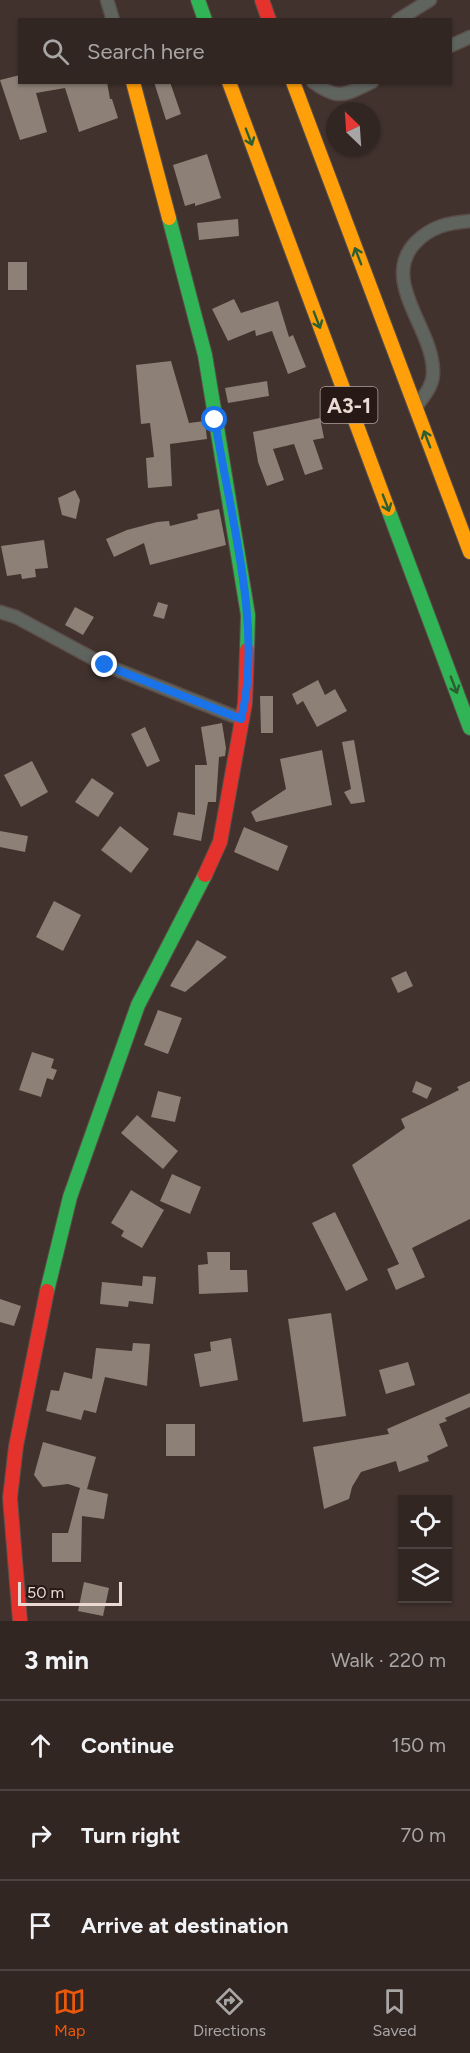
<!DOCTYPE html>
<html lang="en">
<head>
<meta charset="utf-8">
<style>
	:root { --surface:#312622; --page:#3d322f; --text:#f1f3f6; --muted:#a8a5a5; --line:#4c4340; --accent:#ea580c }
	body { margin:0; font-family:Figtree,sans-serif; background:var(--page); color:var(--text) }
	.controls { position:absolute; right:18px; bottom:18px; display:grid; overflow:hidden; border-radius:0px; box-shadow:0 2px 4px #0004 }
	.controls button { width:54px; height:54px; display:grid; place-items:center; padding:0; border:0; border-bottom:2px solid var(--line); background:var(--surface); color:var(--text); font:30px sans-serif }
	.compass { position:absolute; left:326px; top:102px; width:54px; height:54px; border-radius:50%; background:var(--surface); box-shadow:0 2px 4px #0004; rotate:335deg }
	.scale { position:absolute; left:18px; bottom:15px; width:104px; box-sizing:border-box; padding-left:6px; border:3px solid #ebdad3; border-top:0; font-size:16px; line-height:21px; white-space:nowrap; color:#ebdad3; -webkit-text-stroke:4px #271a16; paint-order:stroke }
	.stop { position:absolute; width:18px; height:18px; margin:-14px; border:4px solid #1a73e8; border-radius:50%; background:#fff }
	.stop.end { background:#1a73e8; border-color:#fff; box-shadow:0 2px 6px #0008 }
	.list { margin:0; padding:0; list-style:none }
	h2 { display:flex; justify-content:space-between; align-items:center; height:78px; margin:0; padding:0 24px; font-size:26px }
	h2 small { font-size:20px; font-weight:400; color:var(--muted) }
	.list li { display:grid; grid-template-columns:39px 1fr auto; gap:18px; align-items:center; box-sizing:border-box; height:90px; padding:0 24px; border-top:2px solid var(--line) }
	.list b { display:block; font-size:22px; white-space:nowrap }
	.list em { font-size:20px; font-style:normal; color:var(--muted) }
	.icon { flex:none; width:33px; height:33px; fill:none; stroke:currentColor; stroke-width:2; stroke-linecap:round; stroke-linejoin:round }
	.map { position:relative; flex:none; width:470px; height:1621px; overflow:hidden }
	.search { position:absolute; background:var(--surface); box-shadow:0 2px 4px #0004; left:18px; right:18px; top:18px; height:66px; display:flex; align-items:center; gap:15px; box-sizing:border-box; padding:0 21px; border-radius:0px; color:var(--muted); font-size:22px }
	.sheet { height:348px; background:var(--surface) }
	nav { display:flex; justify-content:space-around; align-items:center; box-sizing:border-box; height:84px; border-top:2px solid var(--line); background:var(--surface); font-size:16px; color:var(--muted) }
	nav a { display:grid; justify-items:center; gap:3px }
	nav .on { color:var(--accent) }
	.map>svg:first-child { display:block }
	.building { fill:#8d8076 }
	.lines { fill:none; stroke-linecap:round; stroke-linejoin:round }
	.street-casing { stroke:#5b4e49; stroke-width:15 }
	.fast-casing { stroke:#5b4e49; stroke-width:16 }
	.slow-casing { stroke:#5b4e49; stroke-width:16 }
	.jam-casing { stroke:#5b4e49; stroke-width:16 }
	.street { stroke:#60645f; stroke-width:12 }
	.fast { stroke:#30b455; stroke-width:14 }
	.slow { stroke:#ff9f0a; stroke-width:14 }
	.jam { stroke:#e5322d; stroke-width:14 }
	.oneway { stroke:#2b5f32 }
	.route { stroke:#1a73e8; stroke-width:8 }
	.labels { text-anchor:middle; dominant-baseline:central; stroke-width:6; stroke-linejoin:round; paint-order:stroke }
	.shield { fill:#271a16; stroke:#b0a09a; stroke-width:1.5 }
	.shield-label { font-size:21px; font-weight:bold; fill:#ebdad3 }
</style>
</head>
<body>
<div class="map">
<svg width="470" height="1621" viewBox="0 0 470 1621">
	<rect width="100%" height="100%" fill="#41322d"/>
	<path class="building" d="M20,75V82H107L110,99H112L118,118L79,132L65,88L36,93L47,132L20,140L0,80Z
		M154,82H170L181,114L166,120Z
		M207,154L221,198L195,206V203L185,206L173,165Z
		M238,219L239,236L199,240L197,223Z
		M8,262H27V290H8Z
		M234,299L241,313L278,301L289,337L293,335L306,367L288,374L272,331L256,336L255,330L228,341L212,309Z
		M171,361L189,423L205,421L207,439L170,444L172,486L148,488L146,458L154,457L150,423L141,424L136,365Z
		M267,381L269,396L228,403L225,388Z
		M320,418L324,438L313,440L323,469L305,475L294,444L273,449L284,480L267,486L258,462L253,432Z
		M75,490L80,500L76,519L62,515L58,498Z
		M219,509L226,545L150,565L144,543L114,557L106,539L127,530L157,522L169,521L170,526L198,519L197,514Z
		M44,540L48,568L35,569L36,577L22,579L21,574L7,576L1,546Z
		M158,602L168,605L164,619L153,616Z
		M75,607L94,617L83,635L65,625Z
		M318,680L325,695L335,689L347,711L317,727L303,701L297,705L292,694Z
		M260,696H273V733H261Z
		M222,723L226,748L225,756L219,757L216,802H208L201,841L173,835L178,812L195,815V765H207L201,727Z
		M145,727L160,761L147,767L131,734Z
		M354,740L365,802L351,804L344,792L351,789L342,742Z
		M322,750L332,805L256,822L251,812L286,789L280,759Z
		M32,761L48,792L21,807L4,775Z
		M92,778L114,793L98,817L75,802Z
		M120,826L149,849L131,873L101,850Z
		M244,827L288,846L278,871L234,852Z
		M0,831L28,836L25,852L0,847Z
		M54,901L81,915L63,951L36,937Z
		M197,940L227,957L185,992L170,986Z
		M406,971L413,986L398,993L391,978Z
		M158,1010L182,1018L168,1054L144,1045Z
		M32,1052L54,1059L51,1068L57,1070L53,1080L47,1078L41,1097L19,1090Z
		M416,1081L432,1088L427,1099L412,1092Z
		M470,1081V1219L412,1248L425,1277L396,1290L387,1269L399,1264L352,1165L405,1128L401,1119L459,1090L457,1087Z
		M158,1091L181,1097L175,1122L151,1117Z
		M137,1115L178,1151L163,1169L121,1133Z
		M172,1174L201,1187L190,1214L160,1201Z
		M131,1190L164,1210L142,1248L121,1236L124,1231L111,1223Z
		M335,1212L368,1280L346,1291L312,1223Z
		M207,1252H230V1270H247L248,1292L199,1294L198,1265L208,1264Z
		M143,1276L156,1277L153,1304L129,1301L128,1307L100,1304L102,1282L142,1286Z
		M0,1299L21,1306L14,1326L0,1322Z
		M331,1313L346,1416L303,1422L288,1319Z
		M231,1338L238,1380L200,1387L194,1354L211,1351L210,1342Z
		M133,1343L150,1344L147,1386L105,1377L96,1413L84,1410L81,1420L46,1411L51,1390L59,1391L64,1372L92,1379L96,1348L132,1351Z
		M408,1362L415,1385L386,1394L379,1370Z
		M470,1393V1407L445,1418L447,1421L439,1424L448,1446L427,1456L429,1461L399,1472L396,1461L361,1472L352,1487L349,1499L324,1509L313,1447L389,1434L387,1429Z
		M166,1424H195V1456H166Z
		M43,1442L96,1457L87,1489L108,1494L104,1519L82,1516L81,1562H52V1533H68L80,1488L68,1484L43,1487L34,1475Z
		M84,1582L109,1588L103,1616L78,1611Z"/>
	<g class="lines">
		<defs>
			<path id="street" d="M107,0L113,20
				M398,20L430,0
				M450,46L470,37
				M313,82C339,101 344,95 372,82
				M415,408C423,397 434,386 433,371C433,328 379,280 416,242C432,226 448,223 470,221
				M0,612L16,617L105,665L241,719"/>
			<path id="fast" d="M198,0L205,20
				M169,218L205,355L248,615L247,650
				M388,509L470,728
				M47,1291L70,1197L138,1005L205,875"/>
			<path id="slow" d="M133,82L169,218
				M229,82L388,509
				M293,82L470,552"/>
			<path id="jam" d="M262,0L269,20
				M205,875L220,842L245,703L247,650
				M20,1621L10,1498L16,1446L47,1291"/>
		</defs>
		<use href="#street" class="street-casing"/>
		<use href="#fast" class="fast-casing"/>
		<use href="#slow" class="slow-casing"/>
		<use href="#jam" class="jam-casing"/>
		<use href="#street" class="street"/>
		<use href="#fast" class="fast"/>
		<use href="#slow" class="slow"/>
		<use href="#jam" class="jam"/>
	</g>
	<defs><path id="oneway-shaft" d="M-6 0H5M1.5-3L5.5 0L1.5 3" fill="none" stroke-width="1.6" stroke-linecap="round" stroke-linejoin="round" transform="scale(1.5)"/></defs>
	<g class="oneway">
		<use href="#oneway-shaft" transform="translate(249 137) rotate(69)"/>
		<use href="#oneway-shaft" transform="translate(358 256) rotate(-111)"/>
		<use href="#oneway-shaft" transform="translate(317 320) rotate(69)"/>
		<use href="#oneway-shaft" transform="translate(427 439) rotate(-111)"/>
		<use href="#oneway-shaft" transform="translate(386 503) rotate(69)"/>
		<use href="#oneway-shaft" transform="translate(454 685) rotate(69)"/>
	</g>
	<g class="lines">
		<path class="route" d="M105,665L241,719C264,629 229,512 215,420"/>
	</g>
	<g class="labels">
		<rect class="shield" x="320.5" y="387" width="57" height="36" rx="4.5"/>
		<g class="shield-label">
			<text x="349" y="405">A3-1</text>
		</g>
	</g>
</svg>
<div class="controls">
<button><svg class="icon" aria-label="locate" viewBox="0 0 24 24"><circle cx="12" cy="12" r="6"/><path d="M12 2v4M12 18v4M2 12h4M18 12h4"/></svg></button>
<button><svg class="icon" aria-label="layers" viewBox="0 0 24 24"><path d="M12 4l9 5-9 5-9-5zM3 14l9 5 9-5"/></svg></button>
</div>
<svg class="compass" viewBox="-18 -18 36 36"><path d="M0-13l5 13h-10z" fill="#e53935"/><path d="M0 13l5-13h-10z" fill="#a8a5a5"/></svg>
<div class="scale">50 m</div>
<div class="stop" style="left:215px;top:420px"></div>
<div class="stop end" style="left:105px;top:665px"></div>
<div class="search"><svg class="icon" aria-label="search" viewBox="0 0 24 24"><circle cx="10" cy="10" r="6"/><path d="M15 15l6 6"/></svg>Search here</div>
</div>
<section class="sheet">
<h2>3 min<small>Walk · 220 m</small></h2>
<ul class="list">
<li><svg class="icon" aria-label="ahead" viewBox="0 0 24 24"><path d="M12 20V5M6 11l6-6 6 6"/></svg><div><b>Continue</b></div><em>150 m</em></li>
<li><svg class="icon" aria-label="right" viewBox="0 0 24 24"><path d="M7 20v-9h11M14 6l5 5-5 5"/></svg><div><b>Turn right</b></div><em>70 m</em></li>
<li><svg class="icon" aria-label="arrive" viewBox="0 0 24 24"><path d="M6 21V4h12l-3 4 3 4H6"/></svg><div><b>Arrive at destination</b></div></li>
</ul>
</section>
<nav>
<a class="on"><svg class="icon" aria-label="map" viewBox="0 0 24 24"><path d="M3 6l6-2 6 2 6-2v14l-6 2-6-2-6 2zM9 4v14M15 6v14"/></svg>Map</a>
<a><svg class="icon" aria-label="directions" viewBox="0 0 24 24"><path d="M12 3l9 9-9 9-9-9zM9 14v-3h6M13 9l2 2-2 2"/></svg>Directions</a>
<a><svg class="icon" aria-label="saved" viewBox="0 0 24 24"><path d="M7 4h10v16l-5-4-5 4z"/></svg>Saved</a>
</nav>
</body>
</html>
